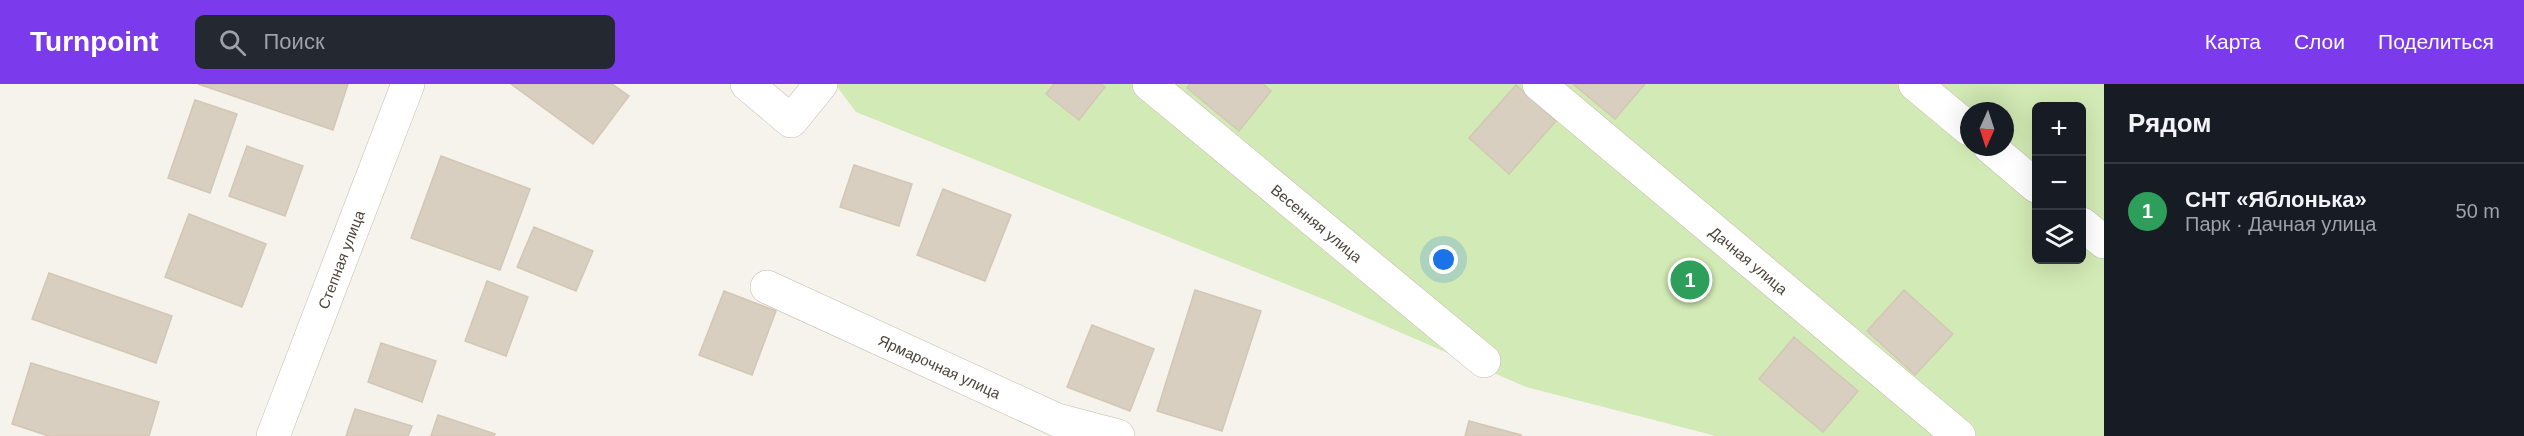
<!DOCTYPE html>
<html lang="ru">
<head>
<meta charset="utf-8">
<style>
	:root { --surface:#171b24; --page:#242831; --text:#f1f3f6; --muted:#9ea1a6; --line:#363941; --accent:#7c3aed }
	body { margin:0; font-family:Arial,sans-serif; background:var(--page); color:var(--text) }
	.controls { position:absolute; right:18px; top:18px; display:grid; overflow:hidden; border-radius:9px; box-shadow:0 6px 24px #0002 }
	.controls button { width:54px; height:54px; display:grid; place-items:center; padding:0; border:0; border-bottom:2px solid var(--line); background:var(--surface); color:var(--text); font:30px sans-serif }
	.compass { position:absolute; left:1960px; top:18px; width:54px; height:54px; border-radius:50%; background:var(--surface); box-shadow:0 6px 24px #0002; rotate:183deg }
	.you { position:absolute; left:1444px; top:176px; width:21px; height:21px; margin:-15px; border:4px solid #fff; border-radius:50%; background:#1a73e8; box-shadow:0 0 0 9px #1a73e833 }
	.badge { display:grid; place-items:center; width:39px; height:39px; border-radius:50%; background:var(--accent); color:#fff; font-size:20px; font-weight:700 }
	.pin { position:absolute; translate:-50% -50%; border:3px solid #fff; box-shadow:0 2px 6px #0006 }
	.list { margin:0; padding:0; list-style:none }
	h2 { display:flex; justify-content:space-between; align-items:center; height:78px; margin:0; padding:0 24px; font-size:26px }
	h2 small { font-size:20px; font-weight:400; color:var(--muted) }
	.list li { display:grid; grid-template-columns:39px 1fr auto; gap:18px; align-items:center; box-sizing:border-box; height:96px; padding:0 24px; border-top:2px solid var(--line) }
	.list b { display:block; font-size:22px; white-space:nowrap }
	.list p { margin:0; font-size:20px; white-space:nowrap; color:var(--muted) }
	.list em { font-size:20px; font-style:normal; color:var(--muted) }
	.icon { flex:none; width:33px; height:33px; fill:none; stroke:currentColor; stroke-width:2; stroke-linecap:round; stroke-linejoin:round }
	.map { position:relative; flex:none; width:2104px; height:352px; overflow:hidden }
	header { display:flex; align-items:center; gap:36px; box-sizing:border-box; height:84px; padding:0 30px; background:var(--accent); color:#fff }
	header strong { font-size:28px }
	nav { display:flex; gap:33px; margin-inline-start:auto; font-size:21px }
	.search { width:420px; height:54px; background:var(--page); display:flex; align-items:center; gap:15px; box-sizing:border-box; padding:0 21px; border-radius:9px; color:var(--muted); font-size:22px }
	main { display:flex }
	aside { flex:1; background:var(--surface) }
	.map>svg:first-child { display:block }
	.green { fill:#d2eab5; fill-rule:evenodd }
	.building { fill:#d8cfc1; stroke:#d3c7b4; stroke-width:1.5 }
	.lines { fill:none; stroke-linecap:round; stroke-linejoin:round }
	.minor-casing { stroke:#c2bbae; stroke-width:34 }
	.minor { stroke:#fff; stroke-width:33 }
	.labels { text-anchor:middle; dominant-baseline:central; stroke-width:4.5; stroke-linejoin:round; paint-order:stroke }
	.street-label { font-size:15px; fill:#4b4439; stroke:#fff }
</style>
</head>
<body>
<header>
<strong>Turnpoint</strong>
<div class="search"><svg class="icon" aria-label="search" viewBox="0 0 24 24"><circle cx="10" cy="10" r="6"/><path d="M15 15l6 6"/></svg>Поиск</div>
<nav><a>Карта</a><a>Слои</a><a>Поделиться</a></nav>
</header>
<main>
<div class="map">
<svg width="2104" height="352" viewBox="0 0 2104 352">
	<rect width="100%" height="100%" fill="#f6f3ec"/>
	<path class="green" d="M835,0H2104V352H1716L1526,303L1328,217L856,28ZM2036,22H2082V176H2036ZM1969,27H2005V63H1969Z"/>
	<path class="building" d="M198,0H348L333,46Z
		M511,0H612L629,12L593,60Z
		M1054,0H1101L1105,3L1079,36L1046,10Z
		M1190,0H1263L1271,7L1239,47L1187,4Z
		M1573,0H1645L1615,35Z
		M1516,1L1556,37L1509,90L1469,54Z
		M195,16L237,30L210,109L168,94Z
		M247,62L303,82L285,132L229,112Z
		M441,72L530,105L500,186L411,154Z
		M854,81L912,100L899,142L840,123Z
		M943,105L1011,131L985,197L917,171Z
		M189,130L266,160L242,223L165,193Z
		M534,143L593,167L576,207L517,183Z
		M49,189L172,232L156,279L32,235Z
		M487,197L528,213L506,272L465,257Z
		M1195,206L1261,227L1222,347L1157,327Z
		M1904,206L1953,250L1915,291L1867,247Z
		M724,207L776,227L752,291L699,271Z
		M1092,241L1154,265L1130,327L1067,303Z
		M1794,253L1858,307L1823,348L1759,295Z
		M381,259L436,277L422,318L368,298Z
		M31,279L159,318L149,352H49L12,340Z
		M355,325L412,342L408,352H346Z
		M438,331L495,350L494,352H431Z
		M1469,337L1521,351L1520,352H1465Z"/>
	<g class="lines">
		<defs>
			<g id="minor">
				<path d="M747,0L791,37L821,0"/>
				<path id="s1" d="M1149,0L1484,277"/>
				<path id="s2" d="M1539,0L1959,352"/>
				<path d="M1915,0L1969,45"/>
				<path d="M1990,63L2036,102"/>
				<path d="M2082,140L2104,158"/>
				<path id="s3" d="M767,203L1057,336L1118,352"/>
				<path id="s4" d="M273,352L408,0"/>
			</g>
		</defs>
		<use href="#minor" class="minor-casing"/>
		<use href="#minor" class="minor"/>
	</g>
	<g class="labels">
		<g class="street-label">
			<text stroke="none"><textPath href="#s1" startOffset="218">Весенняя улица</textPath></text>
			<text stroke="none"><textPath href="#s4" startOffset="189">Степная улица</textPath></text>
			<text stroke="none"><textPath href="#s2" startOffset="274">Дачная улица</textPath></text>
			<text stroke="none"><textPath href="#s3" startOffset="190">Ярмарочная улица</textPath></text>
		</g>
	</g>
</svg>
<div class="controls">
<button>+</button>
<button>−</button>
<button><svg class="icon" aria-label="layers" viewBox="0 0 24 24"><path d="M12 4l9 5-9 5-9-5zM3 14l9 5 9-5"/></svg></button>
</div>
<svg class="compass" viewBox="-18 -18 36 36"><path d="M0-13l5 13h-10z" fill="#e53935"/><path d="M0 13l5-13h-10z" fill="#9ea1a6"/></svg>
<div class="you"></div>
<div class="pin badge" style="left:1690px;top:196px;background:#2e9e5b">1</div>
</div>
<aside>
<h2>Рядом<small></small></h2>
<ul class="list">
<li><span class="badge" style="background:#2e9e5b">1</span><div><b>СНТ «Яблонька»</b><p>Парк · Дачная улица</p></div><em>50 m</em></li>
</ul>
</aside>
</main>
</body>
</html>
